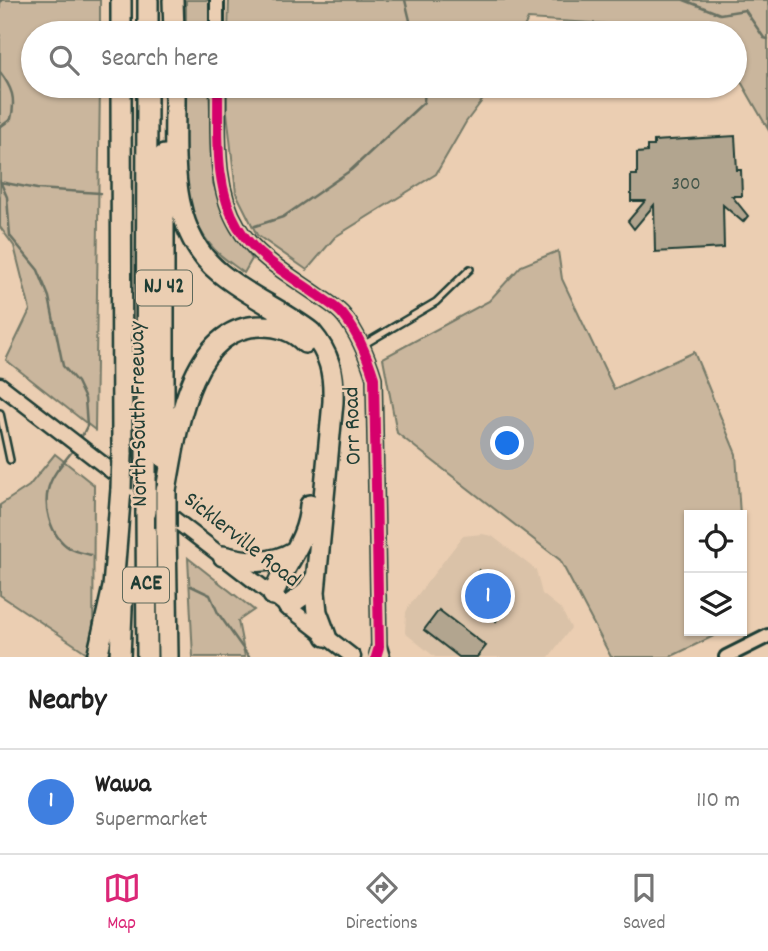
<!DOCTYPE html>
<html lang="en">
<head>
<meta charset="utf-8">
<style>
	:root { --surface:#fff; --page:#f2f2f2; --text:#222; --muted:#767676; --line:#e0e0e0; --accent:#db2777 }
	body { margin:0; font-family:Dekko,sans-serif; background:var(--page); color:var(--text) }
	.controls { position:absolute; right:21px; bottom:21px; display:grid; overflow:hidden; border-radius:0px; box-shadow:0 2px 5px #0004 }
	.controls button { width:63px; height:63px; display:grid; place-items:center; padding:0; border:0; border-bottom:2px solid var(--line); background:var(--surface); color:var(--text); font:35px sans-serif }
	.you { position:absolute; left:508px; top:444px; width:24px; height:24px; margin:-18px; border:5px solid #fff; border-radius:50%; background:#1a73e8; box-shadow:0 0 0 10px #1a73e833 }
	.badge { display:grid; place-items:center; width:46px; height:46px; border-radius:50%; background:var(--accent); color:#fff; font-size:23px; font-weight:700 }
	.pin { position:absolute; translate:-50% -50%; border:4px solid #fff; box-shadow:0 2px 7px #0006 }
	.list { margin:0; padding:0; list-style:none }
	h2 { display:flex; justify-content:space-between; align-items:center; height:91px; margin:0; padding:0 28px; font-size:30px }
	h2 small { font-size:23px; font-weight:400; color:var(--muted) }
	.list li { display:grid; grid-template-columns:46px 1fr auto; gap:21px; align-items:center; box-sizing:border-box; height:105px; padding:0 28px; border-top:2px solid var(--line) }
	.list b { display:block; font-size:26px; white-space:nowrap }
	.list p { margin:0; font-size:23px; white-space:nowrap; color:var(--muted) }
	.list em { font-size:23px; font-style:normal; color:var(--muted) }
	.icon { flex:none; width:38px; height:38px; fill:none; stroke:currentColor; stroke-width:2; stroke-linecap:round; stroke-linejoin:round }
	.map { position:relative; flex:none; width:768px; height:657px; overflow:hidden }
	.search { position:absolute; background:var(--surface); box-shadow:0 2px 5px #0004; left:21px; right:21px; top:21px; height:77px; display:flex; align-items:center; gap:18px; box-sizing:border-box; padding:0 24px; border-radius:38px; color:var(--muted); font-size:26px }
	.sheet { height:196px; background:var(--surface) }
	nav { display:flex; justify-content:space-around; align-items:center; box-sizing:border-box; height:98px; border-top:2px solid var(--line); background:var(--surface); font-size:19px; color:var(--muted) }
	nav a { display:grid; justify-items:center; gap:4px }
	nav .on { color:var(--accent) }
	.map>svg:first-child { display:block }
	.built { fill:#dac2a8 }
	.green { fill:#cab69d; stroke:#747a68; stroke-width:2 }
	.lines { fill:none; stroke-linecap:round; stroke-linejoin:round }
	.stream { stroke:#697162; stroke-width:2.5 }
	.building { fill:#b2a58f; stroke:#1f3d34; stroke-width:2 }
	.service-casing { stroke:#1f3d34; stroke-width:10 }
	.tertiary-casing { stroke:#1f3d34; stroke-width:18 }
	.secondary-casing { stroke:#1f3d34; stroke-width:19 }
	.motorway-casing { stroke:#1f3d34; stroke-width:24 }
	.service { stroke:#ebceb2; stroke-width:5 }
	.tertiary { stroke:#ebceb2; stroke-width:12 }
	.secondary { stroke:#ebceb2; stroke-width:14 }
	.motorway { stroke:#ebceb2; stroke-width:19 }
	.motorway-bridge-casing { stroke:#1f3d34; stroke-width:24; stroke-linecap:butt }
	.motorway-bridge { stroke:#ebceb2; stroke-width:19 }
	.cycleway-casing { stroke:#ebceb2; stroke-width:15 }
	.cycleway { stroke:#d6006c; stroke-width:10 }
	.labels { text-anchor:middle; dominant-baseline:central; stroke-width:5; stroke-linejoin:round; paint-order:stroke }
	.number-label { font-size:19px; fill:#44574b }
	.shield { fill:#ebceb2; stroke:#5c685a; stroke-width:2 }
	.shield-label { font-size:21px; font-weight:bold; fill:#1f3d34 }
	.street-label { font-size:23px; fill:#1f3d34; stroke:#ebceb2 }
</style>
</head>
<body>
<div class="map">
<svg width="768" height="657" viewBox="0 0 768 657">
	<rect width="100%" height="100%" fill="#ebceb2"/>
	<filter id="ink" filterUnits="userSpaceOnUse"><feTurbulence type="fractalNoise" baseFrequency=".0143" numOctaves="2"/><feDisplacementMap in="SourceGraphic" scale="14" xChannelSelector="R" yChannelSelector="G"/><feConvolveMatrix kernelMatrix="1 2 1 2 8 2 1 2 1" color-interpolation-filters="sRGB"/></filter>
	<g filter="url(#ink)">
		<path class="built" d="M482,534L492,536L536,570L542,594L561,609L571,628L549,657H435L405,633L406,612L409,606L463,536Z"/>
		<path class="green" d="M0,0H100V33H33V86H100L95,430L6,360L30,310L14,246L0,227Z
			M186,0H209V33H186Z
			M229,0H768V129L740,80L735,76V33H654L639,26L528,19L521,33H228Z
			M186,86H209L213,183L227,221L252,259L244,273C234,265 222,258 214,249C174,206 186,140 186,86Z
			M227,86H493L466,122L436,174L335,237L307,270L257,235L236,193L227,112Z
			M558,251L562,279L614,389L694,352L736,454L740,515H689V631H724L670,657H611L560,560L397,433L383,358L489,301L521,266Z
			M55,454L94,485L93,657L0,595V505L29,486Z
			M188,558L254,610L238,621L245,657H193Z"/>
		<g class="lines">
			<path class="stream" d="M405,0L413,33
				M684,0L720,14L745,10L764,38L768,39
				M0,3L1,0
				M0,72C12,88 16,98 11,119L0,127
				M0,181L7,197L10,236L38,270L49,297L63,366L77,382L85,399L87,426L79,442
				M0,182L37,189L100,193
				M255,226L283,217L351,170L424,102L425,86
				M73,450C66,460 56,469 51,481C41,503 49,536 71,549C77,552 84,553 91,555
				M191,586L210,595L218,613L249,657"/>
		</g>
		<path class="building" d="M735,136L737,170H741L742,196H732L748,216L743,222L723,205L724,248L655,252L654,205L634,229L628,221L645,201H631V175H637V153L647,152V146H654V141Z
			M479,570L514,596L496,621L461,595Z
			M439,610L486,646L477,657H459L424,630Z"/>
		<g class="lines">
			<defs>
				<path id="service" d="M363,345L436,302L470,269
					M0,413L10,460"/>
				<path id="tertiary" d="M217,0V33
					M218,86C219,132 213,186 238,227C255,256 292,277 319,296C327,302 338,308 344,316C359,335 367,355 374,378L379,647L377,654
					M726,657L768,636"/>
				<path id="secondary" d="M0,385L353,657
					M379,647L382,657"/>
				<path id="motorway" d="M121,0V33
					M173,0L174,33
					M148,33V0
					M121,86L122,454
					M175,86C176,149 165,229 220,273C248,296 282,310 311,332C330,354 334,373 333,402L315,592L317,612L326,636
					M164,458V155
					M146,477L147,86
					M166,490C176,437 188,326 261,326C277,326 294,331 305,343
					M146,512L147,657
					M166,528L168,657
					M223,556C250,563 271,565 295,551
					M273,595C285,562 308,541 310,505
					M288,606L306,593L316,577
					M97,657L113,587L121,489
					M120,657L123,585"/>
			</defs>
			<use href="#service" class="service-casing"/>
			<use href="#tertiary" class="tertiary-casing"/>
			<use href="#secondary" class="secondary-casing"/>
			<use href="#motorway" class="motorway-casing"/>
			<use href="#service" class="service"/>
			<use href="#tertiary" class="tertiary"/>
			<use href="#secondary" class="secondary"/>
			<use href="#motorway" class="motorway"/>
			<defs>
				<path id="motorway-bridge" d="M121,489L122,454
					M166,490V528
					M146,512V477"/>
			</defs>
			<use href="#motorway-bridge" class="motorway-bridge-casing"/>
			<use href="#motorway-bridge" class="motorway-bridge"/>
			<defs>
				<path id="cycleway" d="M218,86C219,132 213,186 238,227C255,256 292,277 319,296C327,302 338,308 344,316C359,335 367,355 374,378L379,647L376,657"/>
			</defs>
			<use href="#cycleway" class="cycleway-casing"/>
			<use href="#cycleway" class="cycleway"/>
		</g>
	</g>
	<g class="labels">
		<g class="number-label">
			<text x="686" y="185">300</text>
		</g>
		<g class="shield">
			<rect x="136" y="270.5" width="56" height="35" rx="5"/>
			<rect x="123" y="567.5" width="46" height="35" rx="5"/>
		</g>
		<g class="shield-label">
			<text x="164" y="288">NJ 42</text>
			<text x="146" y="585">ACE</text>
		</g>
		<g class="street-label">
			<text transform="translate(140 414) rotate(-91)">North-South Freeway</text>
			<text transform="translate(354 426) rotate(-92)">Orr Road</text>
			<text transform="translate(241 541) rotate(38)">Sicklerville Road</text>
		</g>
	</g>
</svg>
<div class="controls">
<button><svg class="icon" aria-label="locate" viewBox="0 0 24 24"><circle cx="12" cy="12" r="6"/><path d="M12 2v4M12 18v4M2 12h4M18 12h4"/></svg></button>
<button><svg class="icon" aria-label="layers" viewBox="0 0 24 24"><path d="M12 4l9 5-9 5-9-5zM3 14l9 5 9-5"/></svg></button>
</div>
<div class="you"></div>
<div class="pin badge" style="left:488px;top:596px;background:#3f7fe0">1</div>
<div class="search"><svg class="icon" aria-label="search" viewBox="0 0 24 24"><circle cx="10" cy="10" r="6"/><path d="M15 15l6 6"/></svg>Search here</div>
</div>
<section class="sheet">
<h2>Nearby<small></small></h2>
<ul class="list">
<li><span class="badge" style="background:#3f7fe0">1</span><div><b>Wawa</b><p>Supermarket</p></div><em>110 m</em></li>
</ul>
</section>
<nav>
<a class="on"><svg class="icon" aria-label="map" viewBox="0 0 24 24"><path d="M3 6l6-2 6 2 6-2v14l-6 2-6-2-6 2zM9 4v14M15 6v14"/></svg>Map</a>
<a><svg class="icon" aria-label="directions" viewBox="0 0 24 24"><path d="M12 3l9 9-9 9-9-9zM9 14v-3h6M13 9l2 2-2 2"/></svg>Directions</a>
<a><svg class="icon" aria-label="saved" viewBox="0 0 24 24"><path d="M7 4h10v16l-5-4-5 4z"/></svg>Saved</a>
</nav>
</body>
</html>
